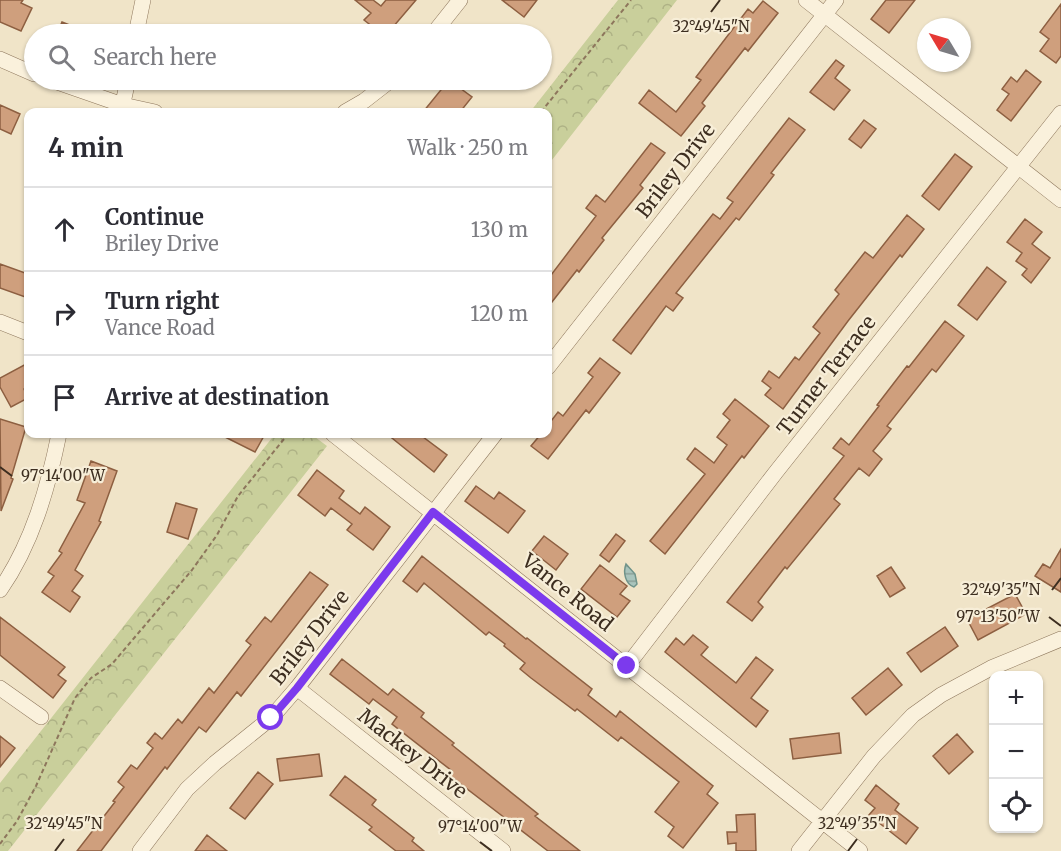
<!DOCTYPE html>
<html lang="en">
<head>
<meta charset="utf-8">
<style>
	:root { --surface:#fff; --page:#f7f7f7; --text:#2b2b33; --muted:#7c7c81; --line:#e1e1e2 }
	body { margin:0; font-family:Merriweather,serif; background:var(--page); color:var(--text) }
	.controls { position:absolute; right:18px; bottom:18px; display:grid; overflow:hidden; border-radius:12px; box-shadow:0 2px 4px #0004 }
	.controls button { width:54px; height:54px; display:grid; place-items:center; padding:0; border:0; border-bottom:2px solid var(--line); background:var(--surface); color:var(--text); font:30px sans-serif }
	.compass { position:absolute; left:917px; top:18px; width:54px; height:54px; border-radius:50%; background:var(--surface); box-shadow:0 2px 4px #0004; rotate:308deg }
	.stop { position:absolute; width:18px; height:18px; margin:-14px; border:4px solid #7c3aed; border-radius:50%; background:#fff }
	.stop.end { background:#7c3aed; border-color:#fff; box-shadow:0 2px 6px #0008 }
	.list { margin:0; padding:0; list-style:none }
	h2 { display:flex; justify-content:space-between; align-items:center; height:78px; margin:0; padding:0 24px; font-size:26px }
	h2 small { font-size:20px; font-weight:400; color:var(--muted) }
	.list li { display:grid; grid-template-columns:39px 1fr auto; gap:18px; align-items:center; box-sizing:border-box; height:84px; padding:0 24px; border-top:2px solid var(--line) }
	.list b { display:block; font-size:22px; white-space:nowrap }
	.list p { margin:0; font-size:20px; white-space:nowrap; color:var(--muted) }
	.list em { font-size:20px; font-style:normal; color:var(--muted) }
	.icon { flex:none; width:33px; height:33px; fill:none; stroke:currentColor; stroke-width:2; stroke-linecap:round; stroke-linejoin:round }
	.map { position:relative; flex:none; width:1061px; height:851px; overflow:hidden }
	.search { position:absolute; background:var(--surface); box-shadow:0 2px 4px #0004; left:24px; top:24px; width:528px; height:66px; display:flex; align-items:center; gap:15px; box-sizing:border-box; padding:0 21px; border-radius:33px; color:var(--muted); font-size:22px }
	.panel { position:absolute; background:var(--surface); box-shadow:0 2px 4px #0004; left:24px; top:108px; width:528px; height:330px; border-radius:12px }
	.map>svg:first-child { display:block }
	.forest { fill:url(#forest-crowns) }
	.water { fill:url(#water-rules); stroke:#6f938a; stroke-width:1.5 }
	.building { fill:#cf9f7d; stroke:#8d5f41; stroke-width:1.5 }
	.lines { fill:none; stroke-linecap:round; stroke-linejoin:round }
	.minor-casing { stroke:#8d765c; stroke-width:16 }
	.path { stroke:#8d765c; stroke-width:2; stroke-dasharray:4.5 3; stroke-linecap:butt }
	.minor { stroke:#faf1dc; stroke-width:15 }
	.route { stroke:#7c3aed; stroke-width:8 }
	.ticks { fill:none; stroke:#3d2e20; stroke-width:2 }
	.labels { text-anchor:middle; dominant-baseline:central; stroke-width:4.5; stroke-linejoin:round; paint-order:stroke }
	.street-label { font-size:20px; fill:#3d2e20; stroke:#f7eed8 }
	.ticks-label { font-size:15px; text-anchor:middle; fill:#3d2e20; stroke:#f7eed8; stroke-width:4.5; stroke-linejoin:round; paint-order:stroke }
</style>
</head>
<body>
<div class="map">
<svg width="1061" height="851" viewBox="0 0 1061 851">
	<defs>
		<pattern id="forest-crowns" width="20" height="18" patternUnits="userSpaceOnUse" patternTransform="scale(1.5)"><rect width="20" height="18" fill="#c9cf9b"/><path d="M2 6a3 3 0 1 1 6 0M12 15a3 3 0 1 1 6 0" fill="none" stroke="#aeb285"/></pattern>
		<pattern id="water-rules" width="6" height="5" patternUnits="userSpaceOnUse" patternTransform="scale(1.5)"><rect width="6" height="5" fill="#a9c4bc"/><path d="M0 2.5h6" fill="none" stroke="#8ba098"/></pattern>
	</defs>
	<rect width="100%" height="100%" fill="#f0e4c8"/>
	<path class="forest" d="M618,0H677L548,165V112H530Z
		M275,434H311L327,446L8,851H0V783Z"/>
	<path class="water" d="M626,564L635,574L637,584L634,587C625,584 623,572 626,564Z"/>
	<path class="building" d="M0,0H23L21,3L32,8L21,31L0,22Z
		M355,0H373L381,6L386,0H416L387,34H382L364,20L371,13Z
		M502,0H537L524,17Z
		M886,0H915L889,33L871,19Z
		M763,1L778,13L748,51L745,48L702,103L705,106L681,136L639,103L649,90L676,112L701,80L696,77L748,9L753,13Z
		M1061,4V56L1056,63L1040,51L1049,39L1040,32Z
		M62,22L92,34H57Z
		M836,60L844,66L835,78L850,90L834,110L810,92Z
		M1026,70L1041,82L1011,121L997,110L1009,94L1002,89L1011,77L1017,82Z
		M449,80L472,97L460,112H423Z
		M0,105L20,114L11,134L0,129Z
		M789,118L805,130L771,173L774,175L739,220L736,218L676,293L683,298L673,311L666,306L631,354L613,340L713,214L720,219L733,202L727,198Z
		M864,120L876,129L861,148L849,139Z
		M651,143L665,153L640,185L643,188L602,238L604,240L579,272L577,270L548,307V279L596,216L586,208L596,195L605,202Z
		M955,154L972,167L939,210L922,196Z
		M907,215L924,229L902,257L900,255L848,321L783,409L765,395L771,388L762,381L769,371L779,378L795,357L799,360L820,333L813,327L839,294L835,290L865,252L873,258Z
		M1025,219L1042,232L1032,244L1050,258L1031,283L1022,275L1027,269L1016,261L1022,253L1007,242Z
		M0,264L28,274V298L0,288Z
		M987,267L1006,282L977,320L958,305Z
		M945,321L964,336L936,372L932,369L887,426L891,429L873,451L882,459L869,476L859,468L834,499L840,504L787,569L785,567L758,602L763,607L752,621L727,602L844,456L833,448L841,438L849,445L879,406L877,405L907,366L909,367Z
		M600,358L620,373L589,413L586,410L548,459L531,446L541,434H548V425L558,412L563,416L593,377L588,373Z
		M28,363V386L24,389L28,398L11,407L0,387V378Z
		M735,399L769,426L744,458L742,456L665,554L650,541L705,474L687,459L695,448L714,463L727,445L717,437L730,420L723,414Z
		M0,419L26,427L11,478L13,479L1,511Z
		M219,434H265L255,452Z
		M387,434H419L447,455L434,472Z
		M91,461L117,471L99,521L101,522L75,570L83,576L72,591L80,597L70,612L42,592L54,576L48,572L62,553L59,551L85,503L77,500Z
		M317,470L344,491L339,498L360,514L365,507L390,527L373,550L347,530L352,524L331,508L325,516L298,495Z
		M476,486L494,499L499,492L525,511L508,533L465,501Z
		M176,503L197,509L188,539L167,532Z
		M616,534L625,541L609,562L600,555Z
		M544,536L568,554L556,570L532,551Z
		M1061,549V592L1035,576L1043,564L1050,568Z
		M422,556L526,639L527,638L592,689L588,695L616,717L620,711L713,786L707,794L718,803L683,848L668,836L674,827L655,812L679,782L621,737L618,741L577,709L575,711L531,678L520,669L525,663L504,646L505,644L489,632L486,635L424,583L417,592L403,581Z
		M600,565L627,586L620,594L630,601L617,617L581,589Z
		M891,567L905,588L890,597L877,576Z
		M310,572L328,585L241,696L237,692L206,732L199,727L167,769L165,767L101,851H77L115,802L113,801L124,787L118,782L131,765L137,769L153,748L147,743L155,733L162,739L178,719L182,723L209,688L214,693L251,645L246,641L265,617L271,622Z
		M1015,594L1026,614L978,640L967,619Z
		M0,617L65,667L58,675L66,681L53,698L0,655Z
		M945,627L958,646L921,672L907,653Z
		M693,635L708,647L701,655L736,683L756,657L773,670L751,698L768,711L756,727L665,652L676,638L684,645Z
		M342,659L388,695L393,689L424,713L421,717L454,743L452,745L538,814L535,816L580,851H548L449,775L452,771L392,724L397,717L373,699L369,704L330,674Z
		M888,668L902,685L866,715L852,698Z
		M839,733L841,753L793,759L790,739Z
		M957,734L973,752L949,774L933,756Z
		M0,736L15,748L0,767Z
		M319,754L322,776L280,781L277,759Z
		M258,772L273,784L245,819L230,808Z
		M345,776L376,800L372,805L414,838L412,841L424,851H396L369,830L372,827L330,795Z
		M876,785L899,804L895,810L918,828L906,844L869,815L875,808L865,800Z
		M755,814L756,851H736V843L728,844L727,832H737L736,815Z
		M207,835L227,851H195Z"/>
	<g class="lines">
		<defs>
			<path id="minor" d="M806,0L1061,200
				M136,34L143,0
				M433,34L460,0
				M0,59L34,74
				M51,80L123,105L155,112
				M121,112L128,80
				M345,112L364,101L391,80
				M0,322L28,333
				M548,367L836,0
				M333,434L860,851
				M0,590C32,544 48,488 59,434
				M627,666L776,472L1061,113
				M0,688L41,717
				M297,688L503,851
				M140,851L187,789L215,763L271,718L297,688L495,434
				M799,851L874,756L913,715L941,695L991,668L1061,639"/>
		</defs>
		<use href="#minor" class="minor-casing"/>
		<path class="path" d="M541,112L631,0
			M0,844L17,821L36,786L75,698L91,678L112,664L192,570L217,535L238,496L288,434"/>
		<use href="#minor" class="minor"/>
	</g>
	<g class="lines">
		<path class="route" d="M271,718L297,688L433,512L627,666"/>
	</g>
	<path class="ticks" d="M711,12L720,0M0,467L12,476M1052,590L1061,578M1049,617L1061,626M480,842L492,851M55,851L64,839M848,851L857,839"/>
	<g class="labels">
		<g class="street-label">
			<text transform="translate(675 170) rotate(-52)">Briley Drive</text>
			<text transform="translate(826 375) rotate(-52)">Turner Terrace</text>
			<text transform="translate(568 592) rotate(39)">Vance Road</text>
			<text transform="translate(309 637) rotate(-52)">Briley Drive</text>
			<text transform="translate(413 753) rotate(38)">Mackey Drive</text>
		</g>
	</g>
	<g class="ticks-label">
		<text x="711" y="32">32°49'45"N</text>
		<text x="63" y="481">97°14'00"W</text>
		<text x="1001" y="595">32°49'35"N</text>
		<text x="998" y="622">97°13'50"W</text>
		<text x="64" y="829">32°49'45"N</text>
		<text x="857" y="829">32°49'35"N</text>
		<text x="480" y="832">97°14'00"W</text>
	</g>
</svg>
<div class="controls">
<button>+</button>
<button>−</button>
<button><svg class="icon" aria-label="locate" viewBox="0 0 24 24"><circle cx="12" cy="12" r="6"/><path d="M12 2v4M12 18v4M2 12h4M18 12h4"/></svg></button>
</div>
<svg class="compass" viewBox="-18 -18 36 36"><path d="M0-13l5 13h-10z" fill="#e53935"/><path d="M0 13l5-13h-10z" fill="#7c7c81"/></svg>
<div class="stop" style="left:271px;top:718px"></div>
<div class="stop end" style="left:627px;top:666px"></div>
<div class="search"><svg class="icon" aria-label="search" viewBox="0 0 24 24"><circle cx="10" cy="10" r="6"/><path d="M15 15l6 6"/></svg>Search here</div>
<section class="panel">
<h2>4 min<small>Walk · 250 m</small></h2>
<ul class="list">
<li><svg class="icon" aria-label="ahead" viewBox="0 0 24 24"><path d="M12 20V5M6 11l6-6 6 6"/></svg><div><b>Continue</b><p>Briley Drive</p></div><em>130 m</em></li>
<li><svg class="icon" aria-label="right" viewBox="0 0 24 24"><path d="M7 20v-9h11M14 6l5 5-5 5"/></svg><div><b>Turn right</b><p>Vance Road</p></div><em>120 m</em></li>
<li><svg class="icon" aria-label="arrive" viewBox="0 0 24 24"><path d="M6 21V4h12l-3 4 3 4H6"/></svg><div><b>Arrive at destination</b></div></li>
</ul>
</section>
</div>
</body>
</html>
